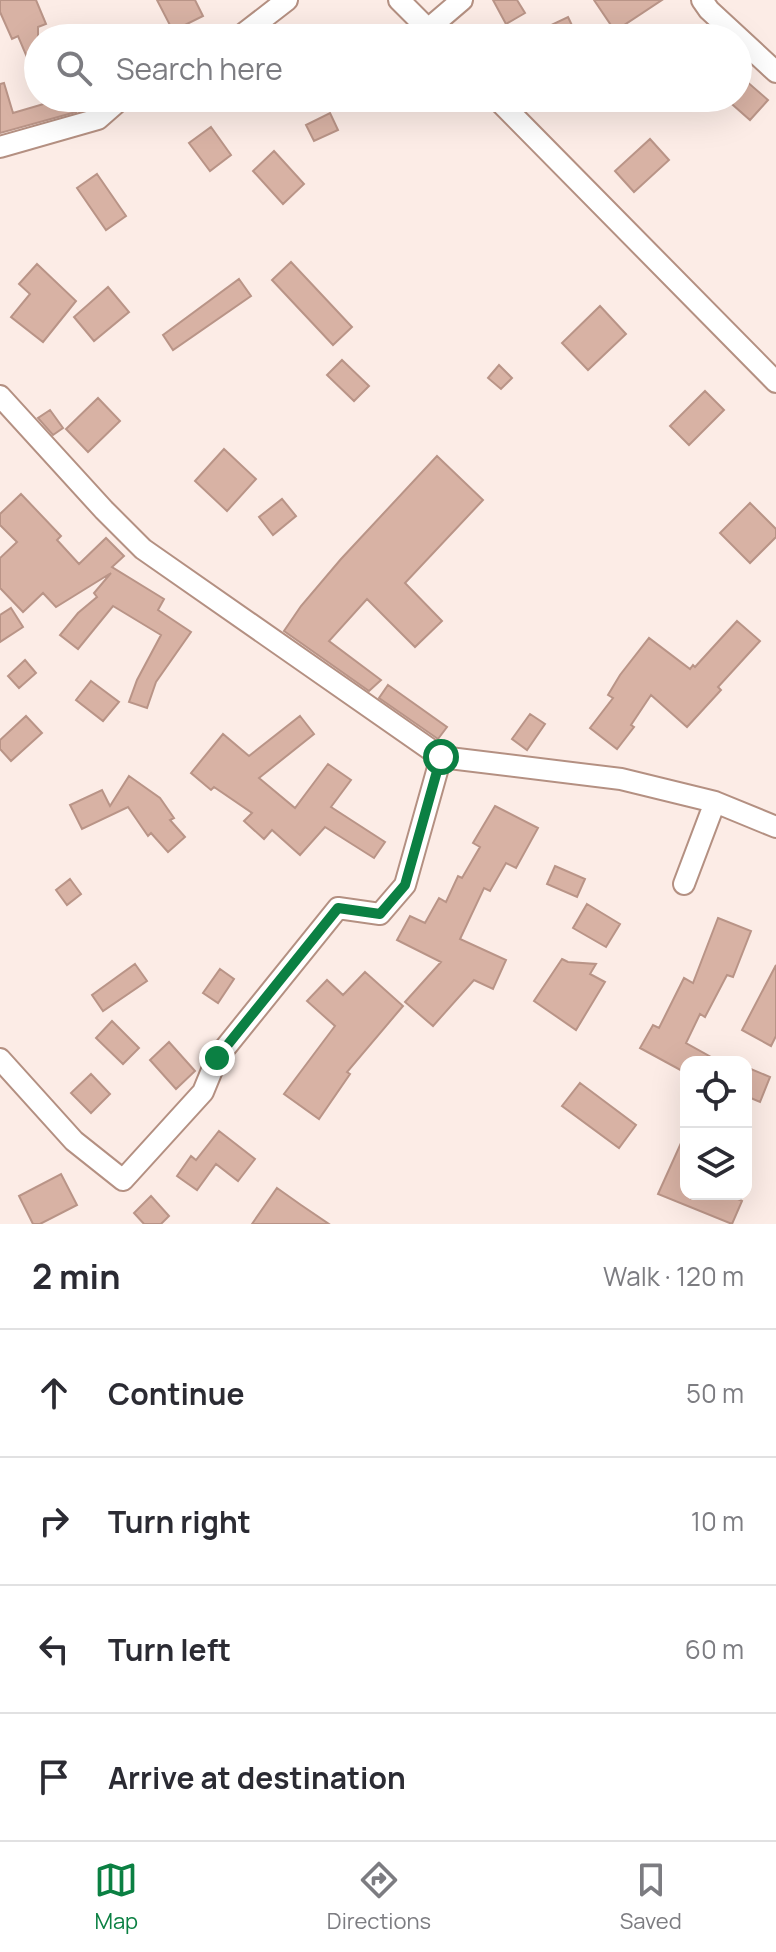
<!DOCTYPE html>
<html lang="en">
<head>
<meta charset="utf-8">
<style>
	:root { --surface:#fff; --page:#f2f2f3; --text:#2b2b33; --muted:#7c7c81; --line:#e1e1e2; --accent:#0b8043 }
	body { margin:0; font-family:Manrope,sans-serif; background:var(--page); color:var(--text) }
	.controls { position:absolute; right:24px; bottom:24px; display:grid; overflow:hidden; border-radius:16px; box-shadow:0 8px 32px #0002 }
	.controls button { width:72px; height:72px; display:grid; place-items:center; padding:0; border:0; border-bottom:2px solid var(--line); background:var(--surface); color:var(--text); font:40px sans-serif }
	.stop { position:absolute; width:24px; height:24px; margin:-18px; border:6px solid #0b8043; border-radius:50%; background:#fff }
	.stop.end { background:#0b8043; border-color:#fff; box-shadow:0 2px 8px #0008 }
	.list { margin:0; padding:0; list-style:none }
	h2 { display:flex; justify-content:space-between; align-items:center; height:104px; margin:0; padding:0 32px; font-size:34px }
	h2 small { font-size:26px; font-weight:400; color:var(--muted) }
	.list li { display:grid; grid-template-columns:52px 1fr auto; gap:24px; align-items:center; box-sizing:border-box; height:128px; padding:0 32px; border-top:2px solid var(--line) }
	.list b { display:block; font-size:30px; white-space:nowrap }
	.list em { font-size:26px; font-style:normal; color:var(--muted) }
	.icon { flex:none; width:44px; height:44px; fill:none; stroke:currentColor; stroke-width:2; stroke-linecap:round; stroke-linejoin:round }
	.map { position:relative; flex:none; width:776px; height:1224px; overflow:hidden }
	.search { position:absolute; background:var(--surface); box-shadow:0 8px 32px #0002; left:24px; right:24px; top:24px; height:88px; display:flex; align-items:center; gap:20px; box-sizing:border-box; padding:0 28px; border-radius:44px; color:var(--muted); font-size:30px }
	.sheet { height:616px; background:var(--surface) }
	nav { display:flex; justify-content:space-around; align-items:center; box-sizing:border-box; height:112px; border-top:2px solid var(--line); background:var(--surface); font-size:22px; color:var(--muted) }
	nav a { display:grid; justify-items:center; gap:4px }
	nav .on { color:var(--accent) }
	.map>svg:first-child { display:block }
	.building { fill:#d8b2a4; stroke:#b99487; stroke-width:2 }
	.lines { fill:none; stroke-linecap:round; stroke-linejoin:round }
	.minor-casing { stroke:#b49082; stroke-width:24 }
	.minor { stroke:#fff; stroke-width:20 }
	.route { stroke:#0b8043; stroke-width:10 }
</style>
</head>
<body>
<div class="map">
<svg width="776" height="1224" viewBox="0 0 776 1224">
	<rect width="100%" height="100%" fill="#fcece6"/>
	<path class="building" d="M0,0H36L46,24L38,27V83L18,36L12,39L0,12Z
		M157,0H195L203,16L173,31Z
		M493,0H517L525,13L506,24Z
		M594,0H662L615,31Z
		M568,17L578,38H524Z
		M738,74L768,100L750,120L725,98H738Z
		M4,83L13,113L64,98H71L76,112L0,133V84Z
		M330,113L338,130L314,141L306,125Z
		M211,127L231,155L210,171L189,143Z
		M650,139L669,160L634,192L615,171Z
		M274,151L304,184L283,204L253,171Z
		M97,174L126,216L106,230L77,188Z
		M291,262L352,327L333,345L272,280Z
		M37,264L76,301L43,342L11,317L30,294L19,284Z
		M239,279L251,296L173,350L163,335Z
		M108,287L129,312L94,341L74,317Z
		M600,306L626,334L588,370L562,343Z
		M342,360L369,386L354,401L327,375Z
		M499,365L512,378L501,389L488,378Z
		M705,391L724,410L689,445L670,426Z
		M98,398L120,421L88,452L66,429Z
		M50,410L63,428L53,435L38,418Z
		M224,449L256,479L227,511L195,481Z
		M437,456L483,500L405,583L442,621L415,647L367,599L329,641L381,680L369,691L284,631L301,606L341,559Z
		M21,494L61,536L57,540L79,564L106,538L124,556L112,567L164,599L158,610L191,632L156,682L147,708L129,702L137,680L161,635L113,606L78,649L60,635L78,613L97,597L94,593L111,573L56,607L43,593L23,612L0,588V558L17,542L0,525V514Z
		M282,499L296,516L273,535L259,517Z
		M750,503L776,529V537L750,563L720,533Z
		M11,608L23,627L0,642V615Z
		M737,621L760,641L718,687L721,690L687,727L651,695L631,725L634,727L617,749L590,728L613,698L608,695L620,675L649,638L690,669L693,665L695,667Z
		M25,660L36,673L19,688L8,676Z
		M91,681L119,702L103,721L76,700Z
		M388,685L447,727L438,739L379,698Z
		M530,714L545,724L527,750L512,739Z
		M26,716L42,733L11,761L0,749V740Z
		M300,716L314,734L259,778L295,808L328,764L351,780L331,807L385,842L374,858L325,827L300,855L272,830L264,839L244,821L252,813L214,787L211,790L191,773L223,734L249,756Z
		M129,776L160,798L174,818L170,820L185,837L168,852L151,833L148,836L128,807L82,829L70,805L102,790L110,806Z
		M495,806L538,828L516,868L506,863L490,891L484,888L460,939L506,960L493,989L474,980L433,1026L405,1002L441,962L397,940L410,916L425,923L439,898L446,902L458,876L462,878L480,847L473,843Z
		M555,866L585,879L577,897L547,884Z
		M70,879L81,894L67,905L56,890Z
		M587,904L620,924L606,947L573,928Z
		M718,918L751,931L733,977L727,975L705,1017L700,1014L686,1043L720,1062H686V1073L640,1048L653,1025L659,1028L684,978L693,983Z
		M562,959L568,962L596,964L590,974L605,982L576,1030L534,1001Z
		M135,964L147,981L103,1011L92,995Z
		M776,965V1036L771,1046L742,1030Z
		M220,969L234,979L218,1003L203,993Z
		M365,972L403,1006L347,1072L350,1074L319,1119L284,1094L335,1026L307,1001L327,980L343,995Z
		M112,1021L139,1048L123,1064L96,1038Z
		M169,1042L195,1071L176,1089L150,1060Z
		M746,1067L770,1077L760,1102L746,1096Z
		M91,1074L110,1094L91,1113L71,1093Z
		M580,1083L636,1125L619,1148L562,1106Z
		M219,1131L255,1159L238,1181L216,1164L197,1190L177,1176L191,1156L196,1160Z
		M686,1132V1194H727L742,1201L732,1224L658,1194Z
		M61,1174L77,1205L40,1224H33L19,1196Z
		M277,1188L301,1205L329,1224H252Z
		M151,1196L169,1216L161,1224H144L134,1213Z"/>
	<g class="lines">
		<defs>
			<path id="minor" d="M399,0L437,38
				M702,0L709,10L776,72
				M428,29L462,0
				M238,38L287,0
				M496,98L776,382
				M0,147L98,119L122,98
				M0,396L104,510L143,549L441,757L621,779L715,802L776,827
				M684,884L715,802
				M0,1059L74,1141L123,1180L203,1092L217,1058L338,908L380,914L405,885L441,757"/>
		</defs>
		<use href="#minor" class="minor-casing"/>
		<use href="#minor" class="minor"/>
	</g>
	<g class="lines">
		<path class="route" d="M217,1058L338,908L380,914L405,885L441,757"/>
	</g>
</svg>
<div class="controls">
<button><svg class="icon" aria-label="locate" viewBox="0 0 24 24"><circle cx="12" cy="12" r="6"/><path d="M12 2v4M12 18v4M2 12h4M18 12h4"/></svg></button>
<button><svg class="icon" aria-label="layers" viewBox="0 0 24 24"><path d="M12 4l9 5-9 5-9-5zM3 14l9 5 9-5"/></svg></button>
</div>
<div class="stop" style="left:441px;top:757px"></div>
<div class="stop end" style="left:217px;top:1058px"></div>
<div class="search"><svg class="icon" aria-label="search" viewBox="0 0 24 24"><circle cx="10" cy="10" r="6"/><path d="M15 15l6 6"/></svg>Search here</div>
</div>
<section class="sheet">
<h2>2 min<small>Walk · 120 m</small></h2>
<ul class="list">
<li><svg class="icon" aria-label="ahead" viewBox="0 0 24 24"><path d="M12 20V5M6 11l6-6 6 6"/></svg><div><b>Continue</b></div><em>50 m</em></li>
<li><svg class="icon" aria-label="right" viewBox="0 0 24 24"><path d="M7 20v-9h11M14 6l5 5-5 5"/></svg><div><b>Turn right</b></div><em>10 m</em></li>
<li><svg class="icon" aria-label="left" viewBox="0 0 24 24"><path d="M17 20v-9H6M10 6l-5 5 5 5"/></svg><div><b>Turn left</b></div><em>60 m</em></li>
<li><svg class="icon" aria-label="arrive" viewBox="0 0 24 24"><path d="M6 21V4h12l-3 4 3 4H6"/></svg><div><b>Arrive at destination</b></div></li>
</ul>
</section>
<nav>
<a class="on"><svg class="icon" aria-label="map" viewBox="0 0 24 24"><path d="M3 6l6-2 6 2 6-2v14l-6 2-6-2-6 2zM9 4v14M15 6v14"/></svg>Map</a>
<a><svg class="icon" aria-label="directions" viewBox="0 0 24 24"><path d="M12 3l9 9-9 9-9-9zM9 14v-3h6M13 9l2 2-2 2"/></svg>Directions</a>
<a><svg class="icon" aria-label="saved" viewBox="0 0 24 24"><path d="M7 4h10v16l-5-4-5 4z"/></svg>Saved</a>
</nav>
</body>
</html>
